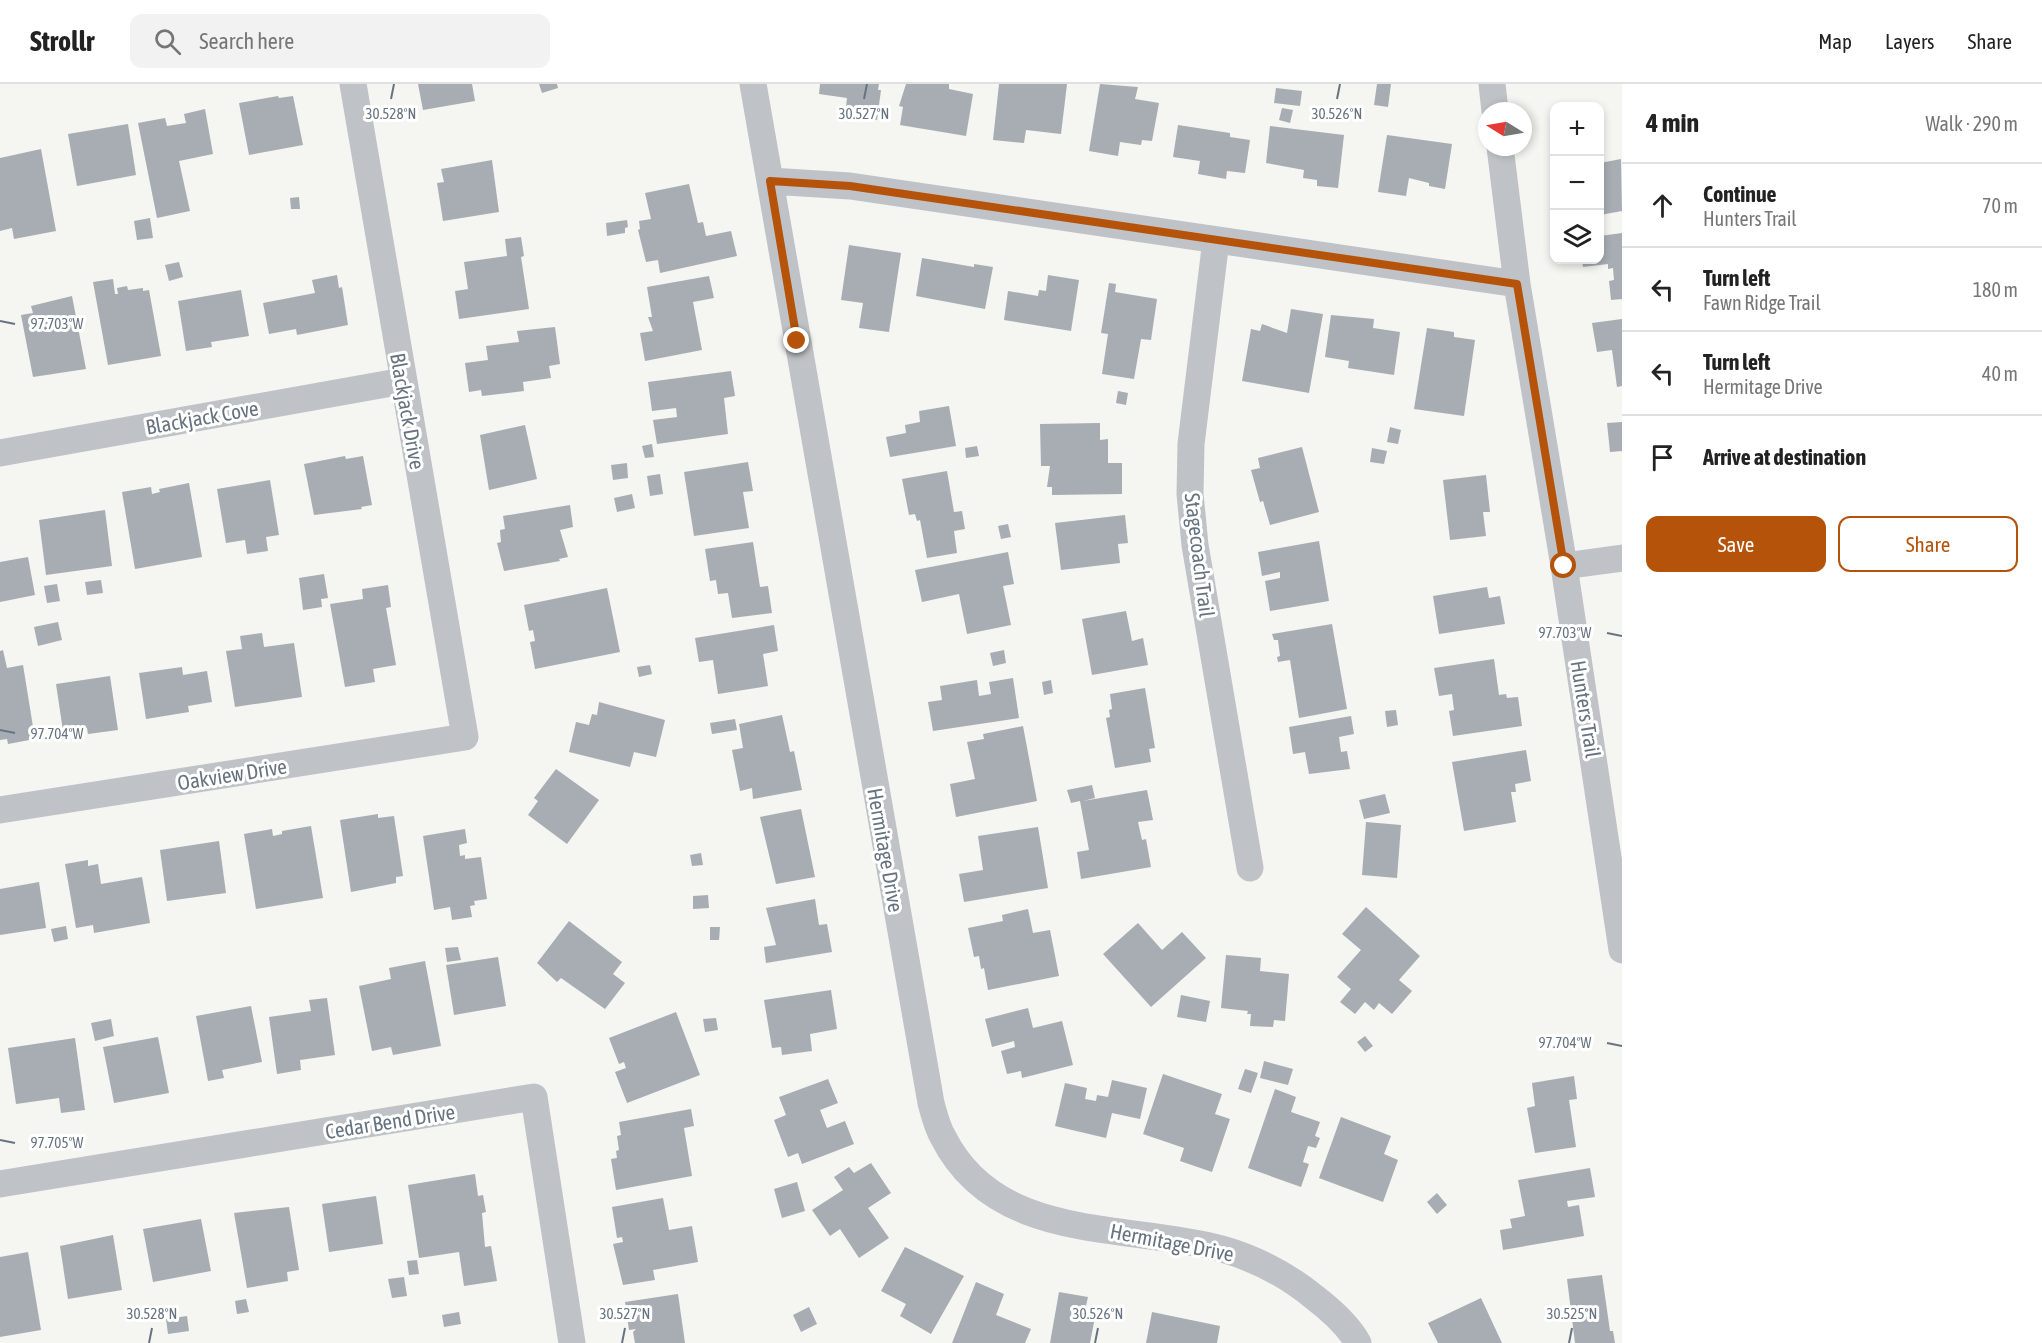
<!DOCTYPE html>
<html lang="en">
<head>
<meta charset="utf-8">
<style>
	:root { --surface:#fff; --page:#f2f2f2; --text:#222; --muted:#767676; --line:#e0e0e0; --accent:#b45309 }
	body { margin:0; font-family:"Asap Condensed",sans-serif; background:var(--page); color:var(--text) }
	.controls { position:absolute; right:18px; top:18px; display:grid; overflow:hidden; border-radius:12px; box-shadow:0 3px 9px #0003 }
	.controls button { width:54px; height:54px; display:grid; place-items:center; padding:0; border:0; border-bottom:2px solid var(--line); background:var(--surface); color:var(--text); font:30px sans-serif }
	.compass { position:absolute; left:1478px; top:18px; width:54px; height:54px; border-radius:50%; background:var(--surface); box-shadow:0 3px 9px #0003; rotate:281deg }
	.stop { position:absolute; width:18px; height:18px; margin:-14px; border:4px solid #b45309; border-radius:50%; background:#fff }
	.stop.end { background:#b45309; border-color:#fff; box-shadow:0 2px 6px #0008 }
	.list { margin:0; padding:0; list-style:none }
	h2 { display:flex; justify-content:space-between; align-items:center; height:78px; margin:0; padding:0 24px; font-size:26px }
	h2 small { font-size:20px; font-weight:400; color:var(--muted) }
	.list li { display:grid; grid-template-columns:39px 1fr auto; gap:18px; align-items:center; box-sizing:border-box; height:84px; padding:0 24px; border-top:2px solid var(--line) }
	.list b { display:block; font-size:22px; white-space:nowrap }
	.list p { margin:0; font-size:20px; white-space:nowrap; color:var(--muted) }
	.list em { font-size:20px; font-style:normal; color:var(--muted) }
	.actions { display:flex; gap:12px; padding:18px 24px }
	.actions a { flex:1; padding:14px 0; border:2px solid var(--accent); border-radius:12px; text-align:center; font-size:21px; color:var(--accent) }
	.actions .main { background:var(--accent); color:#fff }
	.icon { flex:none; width:33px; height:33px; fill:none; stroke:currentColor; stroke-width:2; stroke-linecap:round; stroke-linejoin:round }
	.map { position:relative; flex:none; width:1622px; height:1259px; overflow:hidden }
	header { display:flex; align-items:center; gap:36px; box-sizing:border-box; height:84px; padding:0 30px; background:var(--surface); border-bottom:2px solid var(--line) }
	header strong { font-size:28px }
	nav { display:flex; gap:33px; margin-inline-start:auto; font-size:21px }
	.search { width:420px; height:54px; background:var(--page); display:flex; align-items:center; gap:15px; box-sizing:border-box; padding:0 21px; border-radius:12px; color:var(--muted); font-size:22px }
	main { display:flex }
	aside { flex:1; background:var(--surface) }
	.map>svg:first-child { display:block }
	.building { fill:#a7adb2 }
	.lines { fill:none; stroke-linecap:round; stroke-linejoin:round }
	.minor { stroke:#bfc2c6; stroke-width:27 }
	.route { stroke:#b45309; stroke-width:8 }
	.ticks { fill:none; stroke:#677480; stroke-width:2 }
	.labels { text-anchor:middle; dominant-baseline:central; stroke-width:6; stroke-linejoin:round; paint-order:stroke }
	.street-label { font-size:21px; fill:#677480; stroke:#fff }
	.ticks-label { font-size:15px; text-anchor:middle; fill:#677480; stroke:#fff; stroke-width:6; stroke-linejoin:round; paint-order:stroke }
</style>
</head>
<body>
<header>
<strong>Strollr</strong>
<div class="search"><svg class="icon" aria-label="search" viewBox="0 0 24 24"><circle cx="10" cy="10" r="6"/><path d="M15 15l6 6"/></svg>Search here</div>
<nav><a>Map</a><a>Layers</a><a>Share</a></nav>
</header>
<main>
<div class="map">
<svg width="1622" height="1259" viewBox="0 0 1622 1259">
	<rect width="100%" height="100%" fill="#f5f5f2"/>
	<path class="building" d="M418,0H472L475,17L423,26Z
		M539,0H557L558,4L542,9Z
		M820,0H879L878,6H881L877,36L845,31L847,14L819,10Z
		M906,0H949V5L973,10L966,52L900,41L903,23L899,22Z
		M999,0H1067L1061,50L1026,46L1024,59L993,56Z
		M1100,0L1138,3L1135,15L1159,19L1152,57L1142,56L1141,61L1120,58L1118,72L1089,67Z
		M1377,0H1391L1388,23L1374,21Z
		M1276,4L1302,7L1300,22L1274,19Z
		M278,12L279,14L293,12L303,61L249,71L239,19Z
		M1282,24L1293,26L1290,39L1279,36Z
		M205,25L213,70L179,77L190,127L157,134L138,39L165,34L167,42L186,39L184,30Z
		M128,40L136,91L77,102L68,50Z
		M1178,41L1230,49V53L1250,56L1245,89L1227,87L1226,95L1198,90L1200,77L1173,73Z
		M1270,42L1344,51L1338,104L1317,102V96L1303,94L1304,86L1266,79Z
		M1387,51L1452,60L1445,105L1429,102V99L1409,94L1406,112L1378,108Z
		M41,65L56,147L14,155L12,144L0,147V74Z
		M1621,75L1622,127L1600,131V79Z
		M492,76L499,128L443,137L437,99L444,98L441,85Z
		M689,100L698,139L703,138L706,152L731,147L737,172L660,189L658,176L646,178L638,146L640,145L639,137L651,135L645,109Z
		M299,113L300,125H291L290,114Z
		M150,134L153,154L137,156L134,137Z
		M627,136L628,143L625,144V149L607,152L606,139Z
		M1622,149V215L1611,216L1609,197L1614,196L1613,184L1608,185V180L1583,183L1582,176H1600V152Z
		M521,153L524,172L521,173L529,225L459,235L455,207L468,205L464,178L507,172L505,155Z
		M849,161L901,169L889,248L859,244L863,219L841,216Z
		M922,174L974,183V180L993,183L985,225L916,212Z
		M179,178L183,193L169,197L165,181Z
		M337,191L339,204L342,203L348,241L297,251L296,245L269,250L263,219L315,209L312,196Z
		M1048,191L1079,196L1071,247L1004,236L1008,207L1038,212L1039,206L1046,207Z
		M709,192L714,214L693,218L702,266L645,277L640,249L653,247L648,233H652L647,203Z
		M113,195L115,210H118L117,204L127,202L128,206L143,204V207L149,206L161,272L108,281L93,198Z
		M1109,199L1116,200L1115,208L1157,215L1151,256L1141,255L1134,295L1102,290L1108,250L1101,249Z
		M241,206L249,252L211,258L212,263L186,267L178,217Z
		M72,212L86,285L33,293L21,231L33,229L31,222Z
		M1291,225L1323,230L1309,309L1242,297L1251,245L1260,247L1262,240L1287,249Z
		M1331,231L1374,235L1373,244L1400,248L1394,291L1348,284L1349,277L1325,273Z
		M1622,235V302L1617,303L1612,266L1597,268L1592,239Z
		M555,243L560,280L549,282L551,294L523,298L524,307L482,312L481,306L469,308L465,279L488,276L486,262L519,258L517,247Z
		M1427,244L1454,248V253L1475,256L1464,332L1414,325Z
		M731,287L735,312L724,314L728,350L657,360L653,336L677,333L676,324L652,327L648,298Z
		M1118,307L1128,309L1126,321L1116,319Z
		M949,322L956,362L890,373L886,353L906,349L905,341L920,338L919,327Z
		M1622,338V367L1610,368L1607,339Z
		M1100,339V356L1108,355V379H1122V410L1052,411V403H1047L1050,382H1041L1040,340Z
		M525,341L537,395L489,406L480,351Z
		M1390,343L1401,346L1398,360L1387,358Z
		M652,360L654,373L645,374L642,362Z
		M977,362L979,372L966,374L965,364Z
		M1302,363L1319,428L1270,441L1263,417L1260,418L1251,386L1260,384L1258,374Z
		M1372,364L1387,367L1384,380L1370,378Z
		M345,372L346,375L363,372L372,421L361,423L362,425L314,431L304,380Z
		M748,378L753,407L743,408L749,444L694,452L684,388Z
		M627,379L628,394L613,396L611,381Z
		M947,387L954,428L962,427L965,445L954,447L957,469L927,474L920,436L917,437L915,430L909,431L902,395Z
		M660,390L663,410L650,412L647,392Z
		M1486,391L1490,428H1483L1486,452L1450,456L1443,396Z
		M270,396L279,451L266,453L268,467L247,470L245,456L226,459L217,405Z
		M189,399L202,473L135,485L122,408L151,403L152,410L160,408L159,405Z
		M632,410L635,424L617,428L614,414Z
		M570,421L573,443L560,446L568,473L559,475L560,477L504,487L497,459L501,458L500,446L505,445L503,432Z
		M105,426L112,482L46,491L39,436Z
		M1125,431L1128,459L1118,460L1120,479L1061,486L1055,439Z
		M1008,440L1011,453L1001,455L998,442Z
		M1319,457L1329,517L1270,527L1265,497L1280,494V488L1262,492L1258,468Z
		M753,458L760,503L768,502L772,529L732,534L728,509L718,510L716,496L710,497L705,465Z
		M1008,468L1014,500L1003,502L1011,541L967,550L959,510L922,518L915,486Z
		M28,473L35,511L0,518V478Z
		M324,490L328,514L321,515L322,523L303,526L299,494Z
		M101,496L103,509L87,511L85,498Z
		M57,500L60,517L47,519L44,502Z
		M388,501L391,523L386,524L396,581L373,585L375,598L345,603L330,520L363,515L362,505Z
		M1487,503L1489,514L1500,512L1505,540L1439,550L1433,512Z
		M607,504L620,568L535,585L530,558L535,557L533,546L529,547L524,521Z
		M1126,527L1132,557L1143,554L1148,581L1092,591L1082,535Z
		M58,538L62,556L38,562L34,543Z
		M1332,540L1347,625L1299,634L1290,576L1278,578L1277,573L1280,572L1278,556H1274L1272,550Z
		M774,541L778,567L763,570L768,602L718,610L713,576L699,578L695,554Z
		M262,549L264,563L294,559L302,613L235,623L226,567L242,565L240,552Z
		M3,566L7,584L23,581L35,655L8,660L7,655L0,656V567Z
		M1004,566L1006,579L993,582L990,569Z
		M1494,575L1499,611L1506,610L1507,614L1518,613L1522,642L1453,652L1449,627L1454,626L1452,610L1439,612L1434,584Z
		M650,581L652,590L639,593L637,583Z
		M182,583L183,591L207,587L212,618L188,622L189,628L146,635L139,589Z
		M110,592L118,646L88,650L87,644L63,647L56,600Z
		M1013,594L1019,634L933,647L928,618L942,616L940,602L977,596L979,612L991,610L989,598Z
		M1051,596L1053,609L1044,611L1042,598Z
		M1145,604L1155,664L1149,665L1151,678L1115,684L1106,634L1110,633L1109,626L1112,625L1110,610Z
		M599,618L665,636L656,673L634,668L630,683L569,668L576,638L589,641L592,630L597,631Z
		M1396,626L1398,641L1387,643L1385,627Z
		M782,631L790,668L794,667L802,706L753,715L752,704L740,707L732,666L743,664L739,640Z
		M1351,632L1354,650L1339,653L1341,668L1347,667L1350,685L1309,690L1305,668L1293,670L1289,643Z
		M735,635L737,646L712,650L710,639Z
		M1023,642L1037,717L956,733L950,700L975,695L967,658L984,655L983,650Z
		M1526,666L1531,697L1515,700L1516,708H1511L1516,738L1464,747L1452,678Z
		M556,685L599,716L567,760L528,731L538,717L534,714Z
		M1092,701L1095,714L1083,717L1147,706L1153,736L1138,738L1142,756L1146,755L1151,783L1081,795L1077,768L1089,766L1080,717L1071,719L1067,706Z
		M1385,710L1390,729L1364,735L1359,716Z
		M801,725L815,793L776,800L760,733Z
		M378,730V734L394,732L403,792L396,793V799L351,808L340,736Z
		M1366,738L1401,741L1397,794L1362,791Z
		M311,742L323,814L256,825L244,750L272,745L273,752L282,750V747Z
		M1038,743L1048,804L964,818L959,790L983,786L978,752Z
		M465,745L467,759L459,761L460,772L465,771V775L481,773L487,815L474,817L475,821L470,822L472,833L452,836L450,823L434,826L423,752Z
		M219,757L226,809L167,817L160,766Z
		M701,769L703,781L692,782L690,771Z
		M88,776V782L98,780L101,800L142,793L150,839L94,849L93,841L76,844L65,780Z
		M39,798L46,844L0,851V805Z
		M708,811L709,824L693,825V812Z
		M815,815L819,841L827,840L832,868L766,879L764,863L776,861L766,824Z
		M1366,823L1420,872L1399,896L1412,907L1392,930L1379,919L1374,926L1365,918L1355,930L1340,918L1351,905L1337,893L1361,866L1342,850Z
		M1028,825L1033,849L1050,846L1059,892L988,906L984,884L981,885L979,872L974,873L968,844L1003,837L1002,831Z
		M569,837L622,878L613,890L625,899L605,925L561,894L557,898L537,879Z
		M1138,839L1162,866L1182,848L1206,874L1151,923L1103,870Z
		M66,842L68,855L54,858L51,845Z
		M710,843H720L719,856H710Z
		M458,863L461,876L447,878L445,864Z
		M1226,871L1261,874L1260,887L1289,890L1285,937L1274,936L1273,943L1250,942L1251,930H1247L1248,927L1221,924Z
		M498,873L506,922L454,931L446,881Z
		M425,877L441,962L393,971L391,963L372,967L359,902L391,895L389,884Z
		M831,906L837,945L810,950L812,967L782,971L781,963L772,964L764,916Z
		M1181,911L1210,917L1206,938L1177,933Z
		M327,914L335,971L300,976L301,986L277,990L269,933L311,927L309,916Z
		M251,922L262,978L222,986L224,994L208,997L196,932Z
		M1028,924L1033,944L1062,937L1073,981L1022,994L1021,987L1007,990L1001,967L1015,963L1014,957L992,963L985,935Z
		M676,928L700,991L627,1019L615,988L626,984L624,978L619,980L609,954Z
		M716,934L718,946L705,948L703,935Z
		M111,935L114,952L95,957L91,939Z
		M1365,952L1373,962L1365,968L1357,958Z
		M158,953L169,1009L114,1019L103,963Z
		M75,954L85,1026L61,1029L59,1014L16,1020L8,964Z
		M1264,977L1293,985L1288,1001L1260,994Z
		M1245,985L1258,989L1251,1009L1238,1005Z
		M1163,990L1222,1010L1215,1030L1230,1035L1212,1088L1180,1077L1184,1064L1143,1050Z
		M1574,992L1577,1015L1569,1016L1576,1063L1535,1069L1527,1024L1535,1022L1532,999Z
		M828,995L838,1019L820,1026L827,1044L845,1037L854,1060L802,1080L798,1069L788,1073L774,1036L786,1031L779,1013Z
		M1112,996L1147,1004L1140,1035L1112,1029L1106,1054L1055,1042L1065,999L1087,1004L1085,1015L1096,1017L1097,1011L1108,1013Z
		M1275,1005L1296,1013L1291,1028L1320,1038L1315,1052L1320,1054L1316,1064L1308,1062L1303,1078L1309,1080L1301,1103L1248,1084Z
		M691,1025L694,1042L684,1044L692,1092L616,1106L611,1075L617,1074L616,1067L619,1066L617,1052L621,1051L619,1038Z
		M1341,1033L1391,1052L1384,1070L1398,1076L1383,1118L1319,1094Z
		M871,1079L891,1109L868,1124L889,1154L859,1174L840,1145L830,1152L812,1126L843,1106L834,1093L849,1083L854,1089Z
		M1590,1084L1595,1113L1567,1117L1568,1123L1579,1121L1584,1152L1503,1166L1500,1146L1512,1144L1510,1135L1525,1132L1518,1096Z
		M475,1090L478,1112L483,1111L486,1128L482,1129L485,1163L491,1162L497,1197L464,1202L459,1168L419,1174L408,1101Z
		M797,1098L805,1127L782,1134L774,1105Z
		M1437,1109L1447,1121L1437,1130L1427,1118Z
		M376,1112L383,1160L329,1168L322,1120Z
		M663,1114L669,1146L692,1142L698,1178L653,1186L655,1196L623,1201L613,1160L623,1158L622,1153L617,1154L612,1123Z
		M289,1123L299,1186L287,1188L288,1197L247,1204L234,1129Z
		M201,1135L211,1187L153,1198L143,1145Z
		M113,1151L122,1206L68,1215L60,1162Z
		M905,1163L964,1192L931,1250L900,1232L906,1220L881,1207Z
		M28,1168L41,1246L0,1253V1173Z
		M417,1176L419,1190L409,1191L407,1177Z
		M1602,1191L1610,1247H1613L1615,1259H1575L1567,1195Z
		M404,1193L407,1212L392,1214L388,1195Z
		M976,1198L1004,1210L996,1231L1031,1245L1025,1259H952Z
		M1059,1208L1088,1213L1085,1226L1096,1228L1090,1259H1050Z
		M678,1210L685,1259H635L633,1248L636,1245L629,1246L625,1218Z
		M1481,1214L1502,1259H1438L1428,1239Z
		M246,1215L249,1228L237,1230L235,1217Z
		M809,1223L817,1240L801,1248L793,1231Z
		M459,1228L461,1240L444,1243L442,1231Z
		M1152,1228L1220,1242L1217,1259H1146Z
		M187,1232L189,1247L168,1250L166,1235Z"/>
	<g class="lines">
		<path class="minor" d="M753,0L931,1019C934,1030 937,1043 943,1053C996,1159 1125,1139 1222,1165C1257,1175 1287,1191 1314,1213C1331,1226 1348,1241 1358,1259
			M1492,0L1495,27
			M1500,63L1517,200L1564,482L1622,866
			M770,97L850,102L1517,200
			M1216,156L1191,360L1190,410L1195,461L1250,784
			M0,369L403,297
			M1564,482L1622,474
			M0,726L465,653L353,0
			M0,1100L534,1013L572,1259"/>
	</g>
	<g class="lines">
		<path class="route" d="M797,257L770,97L850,102L1517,200L1564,482"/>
	</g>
	<path class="ticks" d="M391,15L394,0M864,15L867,0M1337,15L1340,0M0,237L15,240M1607,549L1622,552M0,646L15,649M1607,959L1622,962M0,1056L15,1059M149,1259L152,1244M622,1259L625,1244M1095,1259L1098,1244M1569,1259L1572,1244"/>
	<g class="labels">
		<g class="street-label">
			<text transform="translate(408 327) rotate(80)">Blackjack Drive</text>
			<text transform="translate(202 333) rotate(-10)">Blackjack Cove</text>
			<text transform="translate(1200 471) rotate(83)">Stagecoach Trail</text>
			<text transform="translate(1586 625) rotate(81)">Hunters Trail</text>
			<text transform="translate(232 690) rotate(-9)">Oakview Drive</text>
			<text transform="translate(886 766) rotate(80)">Hermitage Drive</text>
			<text transform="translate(390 1037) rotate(-9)">Cedar Bend Drive</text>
			<text transform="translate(1172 1158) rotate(11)">Hermitage Drive</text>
		</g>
	</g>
	<g class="ticks-label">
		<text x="391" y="35">30.528°N</text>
		<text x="864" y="35">30.527°N</text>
		<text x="1337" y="35">30.526°N</text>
		<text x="57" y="245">97.703°W</text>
		<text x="1565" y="554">97.703°W</text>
		<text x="57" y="655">97.704°W</text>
		<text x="1565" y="964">97.704°W</text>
		<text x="57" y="1064">97.705°W</text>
		<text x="152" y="1235">30.528°N</text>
		<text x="625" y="1235">30.527°N</text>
		<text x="1098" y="1235">30.526°N</text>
		<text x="1572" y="1235">30.525°N</text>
	</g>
</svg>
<div class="controls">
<button>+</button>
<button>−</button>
<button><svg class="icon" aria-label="layers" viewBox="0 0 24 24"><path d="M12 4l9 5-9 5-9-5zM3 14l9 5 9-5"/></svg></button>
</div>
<svg class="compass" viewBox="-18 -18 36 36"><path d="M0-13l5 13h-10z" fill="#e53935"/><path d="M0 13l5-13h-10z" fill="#767676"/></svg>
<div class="stop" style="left:1564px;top:482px"></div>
<div class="stop end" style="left:797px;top:257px"></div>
</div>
<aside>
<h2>4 min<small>Walk · 290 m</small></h2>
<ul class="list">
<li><svg class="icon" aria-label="ahead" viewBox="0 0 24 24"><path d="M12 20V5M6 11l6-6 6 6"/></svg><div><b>Continue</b><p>Hunters Trail</p></div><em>70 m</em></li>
<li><svg class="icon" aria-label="left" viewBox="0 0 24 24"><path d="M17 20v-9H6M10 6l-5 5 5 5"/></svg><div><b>Turn left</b><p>Fawn Ridge Trail</p></div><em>180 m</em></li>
<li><svg class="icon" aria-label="left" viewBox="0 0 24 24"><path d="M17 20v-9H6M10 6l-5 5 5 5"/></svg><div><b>Turn left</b><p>Hermitage Drive</p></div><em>40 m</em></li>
<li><svg class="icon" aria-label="arrive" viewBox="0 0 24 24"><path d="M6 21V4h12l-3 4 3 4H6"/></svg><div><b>Arrive at destination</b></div></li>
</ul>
<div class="actions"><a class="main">Save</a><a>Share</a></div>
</aside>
</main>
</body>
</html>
